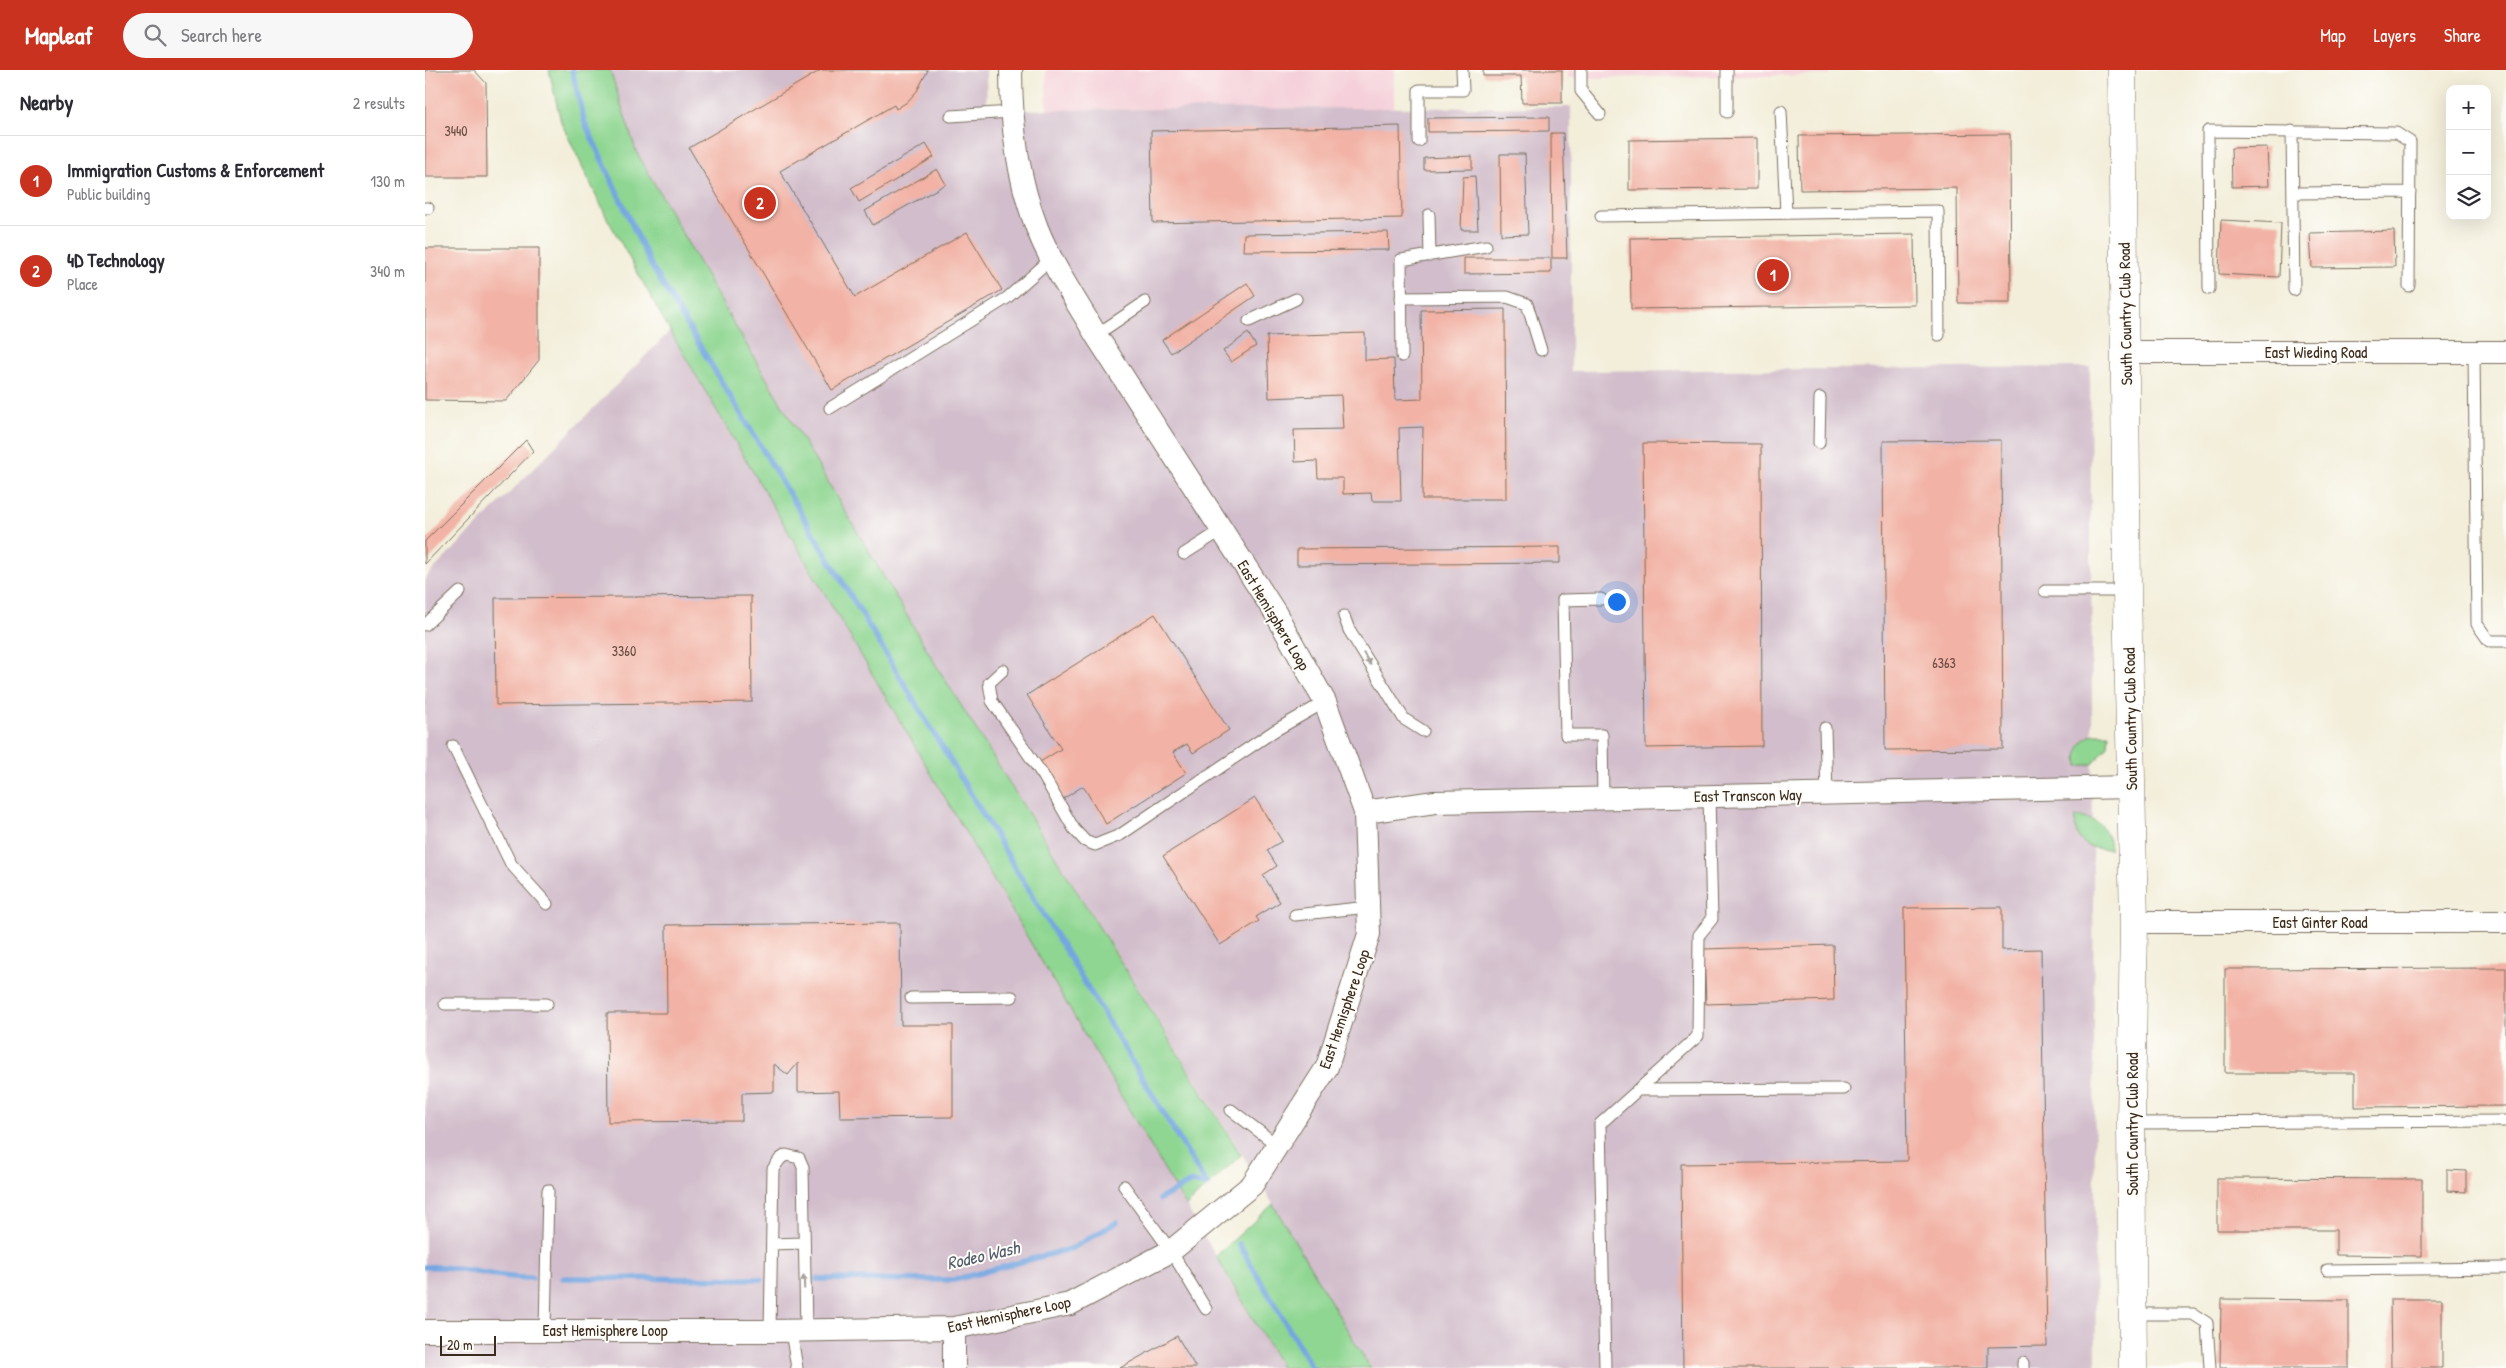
<!DOCTYPE html>
<html lang="en">
<head>
<meta charset="utf-8">
<style>
	:root { --surface:#fff; --page:#f7f7f7; --text:#2b2b33; --muted:#7c7c81; --line:#e1e1e2; --accent:#c8321e }
	body { margin:0; font-family:"Patrick Hand",sans-serif; background:var(--page); color:var(--text) }
	.controls { position:absolute; right:15px; top:15px; display:grid; overflow:hidden; border-radius:10px; box-shadow:0 5px 20px #0002 }
	.controls button { width:45px; height:45px; display:grid; place-items:center; padding:0; border:0; border-bottom:1px solid var(--line); background:var(--surface); color:var(--text); font:25px sans-serif }
	.scale { position:absolute; left:15px; bottom:12px; width:56px; box-sizing:border-box; padding-left:5px; border:2px solid #3b2a1e; border-top:0; font-size:14px; line-height:18px; white-space:nowrap; color:#3b2a1e; -webkit-text-stroke:4px #fdfcf7; paint-order:stroke }
	.you { position:absolute; left:1191px; top:531px; width:18px; height:18px; margin:-12px; border:4px solid #fff; border-radius:50%; background:#1a73e8; box-shadow:0 0 0 8px #1a73e833 }
	.badge { display:grid; place-items:center; width:32px; height:32px; border-radius:50%; background:var(--accent); color:#fff; font-size:16px; font-weight:700 }
	.pin { position:absolute; translate:-50% -50%; border:2px solid #fff; box-shadow:0 1px 5px #0006 }
	.list { margin:0; padding:0; list-style:none }
	h2 { display:flex; justify-content:space-between; align-items:center; height:65px; margin:0; padding:0 20px; font-size:21px }
	h2 small { font-size:16px; font-weight:400; color:var(--muted) }
	.list li { display:grid; grid-template-columns:32px 1fr auto; gap:15px; align-items:center; box-sizing:border-box; height:90px; padding:0 20px; border-top:1px solid var(--line) }
	.list b { display:block; font-size:19px; white-space:nowrap }
	.list p { margin:0; font-size:16px; white-space:nowrap; color:var(--muted) }
	.list em { font-size:16px; font-style:normal; color:var(--muted) }
	.icon { flex:none; width:28px; height:28px; fill:none; stroke:currentColor; stroke-width:2; stroke-linecap:round; stroke-linejoin:round }
	.map { position:relative; flex:none; width:2081px; height:1298px; overflow:hidden }
	header { display:flex; align-items:center; gap:30px; box-sizing:border-box; height:70px; padding:0 25px; background:var(--accent); color:#fff }
	header strong { font-size:24px }
	nav { display:flex; gap:28px; margin-inline-start:auto; font-size:18px }
	.search { width:350px; height:45px; background:var(--page); display:flex; align-items:center; gap:12px; box-sizing:border-box; padding:0 18px; border-radius:28px; color:var(--muted); font-size:19px }
	main { display:flex }
	aside { flex:1; background:var(--surface) }
	.map>svg:first-child { display:block }
	.built { fill:#f5cfd9 }
	.industrial { fill:#d1bdcb }
	.green { fill:#8ed691; stroke:#648058 }
	.lines { fill:none; stroke-linecap:round; stroke-linejoin:round }
	.stream { stroke:#74a6e0; stroke-width:5.5 }
	.building { fill:#f2b2a5 }
	.service-casing { stroke:#7b6f60; stroke-width:13 }
	.minor-casing { stroke:#7b6f60; stroke-width:24 }
	.tertiary-casing { stroke:#7b6f60; stroke-width:29 }
	.service { stroke:#fff; stroke-width:11 }
	.minor { stroke:#fff; stroke-width:22 }
	.tertiary { stroke:#fff; stroke-width:28 }
	.oneway { fill:#a79f9a }
	.labels { text-anchor:middle; dominant-baseline:central; stroke-width:4; stroke-linejoin:round; paint-order:stroke }
	.number-label { font-size:14px; fill:#694c40 }
	.street-label { font-size:16px; fill:#3b2a1e; stroke:#fdfcf7 }
	.water-label { font-size:18px; font-style:italic; fill:#525c6c; stroke:#fdfcf7 }
</style>
</head>
<body>
<header>
<strong>Mapleaf</strong>
<div class="search"><svg class="icon" aria-label="search" viewBox="0 0 24 24"><circle cx="10" cy="10" r="6"/><path d="M15 15l6 6"/></svg>Search here</div>
<nav><a>Map</a><a>Layers</a><a>Share</a></nav>
</header>
<main>
<aside>
<h2>Nearby<small>2 results</small></h2>
<ul class="list">
<li><span class="badge">1</span><div><b>Immigration Customs &amp; Enforcement</b><p>Public building</p></div><em>130 m</em></li>
<li><span class="badge">2</span><div><b>4D Technology</b><p>Place</p></div><em>340 m</em></li>
</ul>
</aside>
<div class="map">
<svg width="2081" height="1298" viewBox="0 0 2081 1298">
	<rect width="100%" height="100%" fill="#fdfcf7"/>
	<filter id="ink" filterUnits="userSpaceOnUse"><feTurbulence type="fractalNoise" baseFrequency=".02" numOctaves="2"/><feDisplacementMap in="SourceGraphic" scale="10" xChannelSelector="R" yChannelSelector="G"/><feConvolveMatrix kernelMatrix="1 2 1 2 8 2 1 2 1" color-interpolation-filters="sRGB"/></filter>
	<filter id="wash" filterUnits="userSpaceOnUse"><feTurbulence type="fractalNoise" baseFrequency=".0096" numOctaves="4" result="noise"/><feDisplacementMap in="SourceGraphic" scale="20" xChannelSelector="R" yChannelSelector="G"/><feGaussianBlur stdDeviation="1.12" result="paint"/><feColorMatrix in="noise" values="0 0 0 0 0 0 0 0 0 0 0 0 0 0 0 0 0 1.4 0 .05"/><feComposite in="paint" operator="in"/></filter>
	<g filter="url(#wash)">
		<rect width="100%" height="100%" fill="#f3eeda"/>
		<path class="built" d="M621,0H969V38L622,40Z
			M1143,0H1404V5L1143,8Z"/>
		<path class="industrial" d="M185,0H561L562,40L1146,37V301L1665,297L1671,1298H945L848,1134L514,600L292,225L211,81Z
			M245,261L857,1298H0V508Z"/>
		<path class="green" d="M124,0H185L211,81L292,225L514,600L816,1085L761,1136L245,261L182,148L136,52Z
			M1669,664H1684L1683,676L1668,694L1653,696C1651,681 1654,670 1669,664Z
			M1651,746C1672,750 1683,755 1685,779C1662,780 1647,771 1651,746Z
			M848,1134L945,1298H857L791,1186Z"/>
		<g class="lines">
			<path class="stream" d="M147,0L160,53L226,195L782,1115
				M735,1129L766,1112L782,1115
				M814,1174L887,1298
				M0,1197C36,1195 71,1209 107,1208
				M138,1208L336,1209
				M392,1209L529,1210L648,1178L692,1152"/>
		</g>
		<g id="blocks">
			<path class="building" d="M0,0H49L61,13L62,107H0Z
				M396,0H503L492,21L482,32L471,39L469,35L355,101L430,227L542,162L577,220L407,320L264,78Z
				M1058,0H1137V33H1097L1096,6H1058Z
				M1124,47V61L1003,62V48Z
				M975,56L977,148L728,153L726,61Z
				M1126,63H1138L1142,188H1127Z
				M1585,64L1586,233H1533L1532,118L1375,120L1374,66Z
				M1332,68V119L1204,120V70Z
				M501,74L509,87L434,132L426,118Z
				M1842,77L1844,116L1807,117L1806,78Z
				M1075,84H1100L1103,164L1076,165Z
				M1047,86V99L999,100V88Z
				M512,99L521,114L448,155L440,141Z
				M1050,106L1053,160H1036L1038,107Z
				M1796,150L1856,153L1854,207L1794,204Z
				M1969,161L1970,197L1887,198L1885,163Z
				M963,162L964,180L818,181L819,164Z
				M1489,164L1490,235L1206,239L1205,168Z
				M0,178H114V290L81,331L0,330Z
				M1039,188H1126V203L1039,204Z
				M822,213L830,226L746,283L737,270Z
				M1080,239L1081,429H997L998,357L974,358L976,431H947L946,423L918,424V408H893L892,391L870,392L869,360L918,359L916,325L844,328L842,266L940,263V290L969,289L970,330L997,329L996,240Z
				M823,263L831,276L806,292L798,281Z
				M101,370L108,381L0,494V471Z
				M1576,370L1578,679L1460,680L1458,371Z
				M1218,373L1336,374L1337,676L1221,678Z
				M1135,477V493L872,495V479Z
				M326,526L327,632L71,635L70,528Z
				M730,544L804,660L768,683L762,674L748,682L761,703L681,754L658,716L638,729L615,692L636,679L602,625Z
				M830,728L857,771L842,780L852,796L838,805L855,832L831,847L834,851L795,875L738,786Z
				M1577,837V880L1616,879L1622,1276L1563,1277V1298H1258L1256,1094L1482,1091L1479,838Z
				M475,853L476,955H528V1047L415,1048L414,1021L373,1022V993L363,1005L349,994V1022L317,1023V1051L183,1052L182,943H242L241,855Z
				M1408,875L1409,930L1281,934L1279,879Z
				M2081,898V1036L1930,1037V1003H1800V899Z
				M2022,1100L2041,1101V1122L2022,1121Z
				M1792,1108L1997,1109V1186L1911,1185V1160H1792Z
				M1796,1229L1924,1230V1298H1795Z
				M1965,1229H2017V1298H1966Z
				M752,1266L771,1298H695Z"/>
		</g>
	</g>
	<g filter="url(#ink)">
		<use href="#blocks" fill-opacity="0" stroke="#7b6f60" stroke-width="1"/>
		<g class="lines">
			<defs>
				<path id="service" d="M1156,0V21L1175,44
					M1302,0V42
					M1356,41L1361,143
					M526,46L586,42
					M1867,61L1869,220
					M994,71V20H1038L1037,0
					M1868,123L1985,122
					M0,138H3
					M1004,145L1005,186
					M1176,146L1513,141L1514,265
					M1784,219L1783,61L1971,63L1985,72L1984,216
					M976,228L1082,227L1102,234L1116,280
					M824,251L871,229
					M671,265L720,232
					M2049,282L2052,554L2064,571H2081
					M977,286L976,190L1061,176
					M405,338L582,228L627,188
					M1394,373L1395,328
					M759,484L797,460
					M1620,521H1702
					M1176,529L1138,530L1141,665H1177L1178,728
					M919,546L924,560L979,649L998,661
					M0,555L35,522
					M578,600L564,613L567,631L619,707L649,759L660,771L670,775L695,765L849,661L900,632
					M1400,658L1402,724
					M28,676L86,794L122,834
					M870,845L943,837
					M486,928L587,927
					M20,934H122
					M1212,1020L1419,1019
					M806,1040L852,1075
					M1706,1053L2081,1051
					M699,1116L746,1181L781,1239
					M347,1174L378,1173
					M1902,1200L2081,1198
					M1708,1244H1768L1782,1253L1785,1298
					M120,1260L123,1120
					M345,1261L348,1099L355,1089L361,1085L374,1088L378,1097L381,1261
					M366,1261L372,1298
					M1598,1293V1298
					M1180,1298L1175,1054L1273,966L1274,865L1287,849L1284,726"/>
				<path id="minor" d="M1701,282H2081
					M940,742L1010,732L1706,717
					M1709,852H2081
					M529,1258V1298
					M0,1261H345L529,1258L645,1234L746,1181L827,1115L902,997L944,864L940,742L900,632L851,544L671,265C651,230 627,196 612,158C592,107 586,54 586,0"/>
				<path id="tertiary" d="M1697,0L1702,521L1709,852L1706,1053L1708,1298"/>
			</defs>
			<use href="#service" class="service-casing"/>
			<use href="#minor" class="minor-casing"/>
			<use href="#tertiary" class="tertiary-casing"/>
			<use href="#service" class="service"/>
			<use href="#minor" class="minor"/>
			<use href="#tertiary" class="tertiary"/>
		</g>
		<defs><path id="oneway-solid" d="M-6-.8H1V-3.2L6.5 0L1 3.2V.8H-6Z" transform="scale(1.25)"/></defs>
		<g class="oneway">
			<use href="#oneway-solid" transform="translate(942 589) rotate(58)"/>
			<use href="#oneway-solid" transform="translate(379 1212) rotate(-92)"/>
		</g>
	</g>
	<g class="labels">
		<g class="number-label">
			<text x="31" y="60">3440</text>
			<text x="199" y="580">3360</text>
			<text x="1519" y="592">6363</text>
		</g>
		<g class="street-label">
			<text transform="translate(1700 244) rotate(-91)">South Country Club Road</text>
			<text x="1891" y="282">East Wieding Road</text>
			<text transform="translate(849 545) rotate(59)">East Hemisphere Loop</text>
			<text transform="translate(1705 649) rotate(-91)">South Country Club Road</text>
			<text transform="translate(1323 725) rotate(-1)">East Transcon Way</text>
			<text x="1895" y="852">East Ginter Road</text>
			<text transform="translate(919 939) rotate(-71)">East Hemisphere Loop</text>
			<text transform="translate(1707 1054) rotate(-90)">South Country Club Road</text>
			<text transform="translate(584 1244) rotate(-12)">East Hemisphere Loop</text>
			<text x="180" y="1260">East Hemisphere Loop</text>
		</g>
		<g class="water-label">
			<text transform="translate(558 1185) rotate(-13)">Rodeo Wash</text>
		</g>
	</g>
</svg>
<div class="controls">
<button>+</button>
<button>−</button>
<button><svg class="icon" aria-label="layers" viewBox="0 0 24 24"><path d="M12 4l9 5-9 5-9-5zM3 14l9 5 9-5"/></svg></button>
</div>
<div class="scale">20 m</div>
<div class="you"></div>
<div class="pin badge" style="left:1348px;top:205px">1</div>
<div class="pin badge" style="left:335px;top:133px">2</div>
</div>
</main>
</body>
</html>
